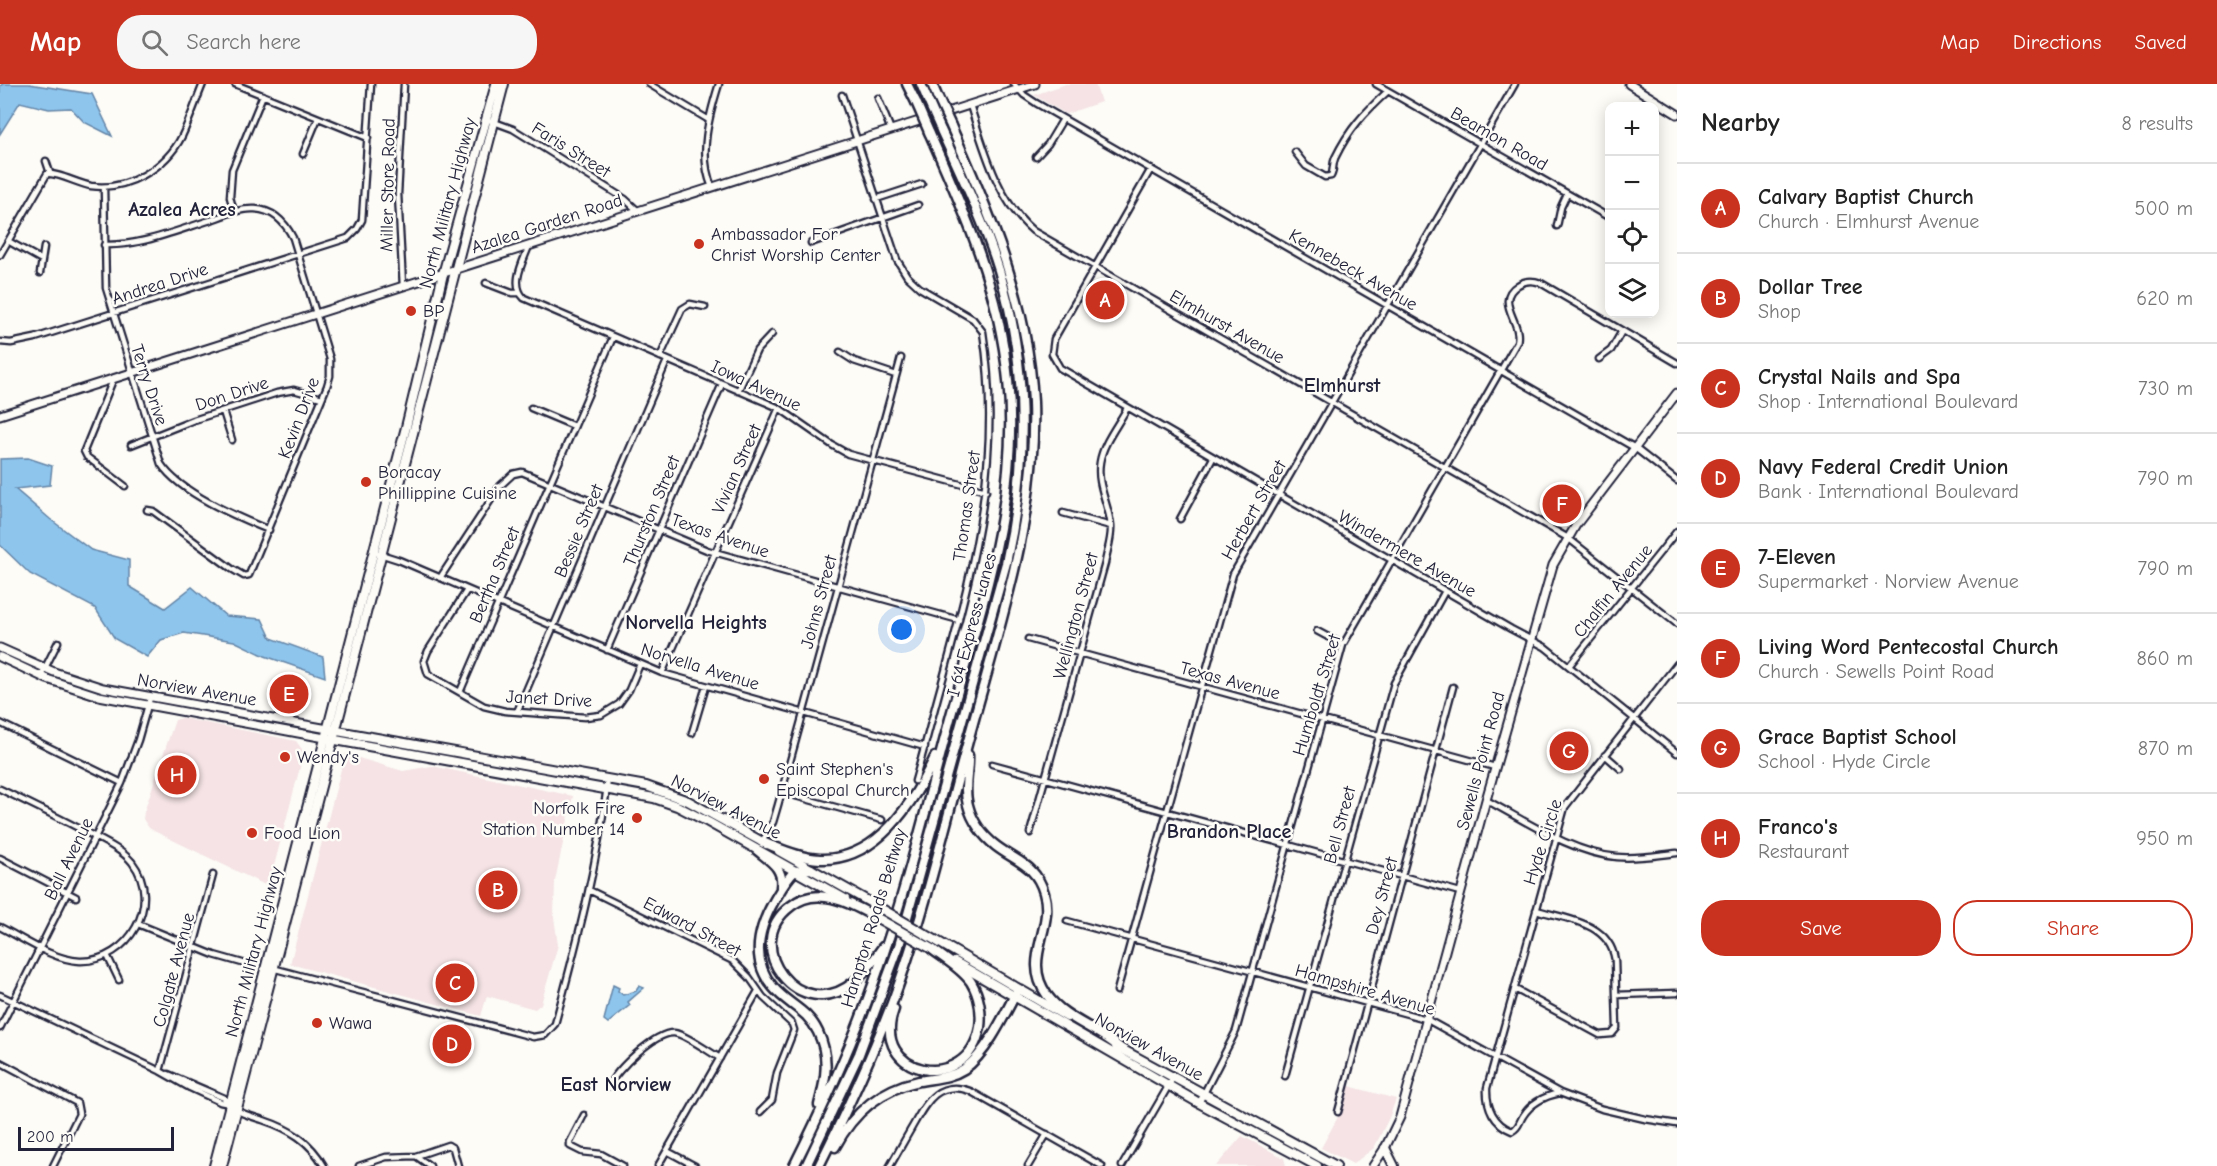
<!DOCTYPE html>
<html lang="en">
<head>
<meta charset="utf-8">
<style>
	:root { --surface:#fff; --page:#f6f6f6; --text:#222; --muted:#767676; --line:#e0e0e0; --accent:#c8321e }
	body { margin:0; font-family:"Comic Neue",sans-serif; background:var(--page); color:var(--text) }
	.controls { position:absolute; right:18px; top:18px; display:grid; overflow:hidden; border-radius:12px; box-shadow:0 3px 15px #0003 }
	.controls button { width:54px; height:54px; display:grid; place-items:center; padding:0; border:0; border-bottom:2px solid var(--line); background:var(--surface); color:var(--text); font:30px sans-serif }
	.scale { position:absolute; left:18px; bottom:15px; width:156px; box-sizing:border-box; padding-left:6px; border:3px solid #22223b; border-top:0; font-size:16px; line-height:21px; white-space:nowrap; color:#22223b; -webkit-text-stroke:4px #fdfcf7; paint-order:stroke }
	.you { position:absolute; left:902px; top:546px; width:21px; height:21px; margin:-15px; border:4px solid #fff; border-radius:50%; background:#1a73e8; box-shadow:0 0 0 9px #1a73e833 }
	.badge { display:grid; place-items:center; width:39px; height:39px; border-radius:50%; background:var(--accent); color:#fff; font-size:20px; font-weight:700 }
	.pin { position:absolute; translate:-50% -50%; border:3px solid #fff; box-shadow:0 2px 6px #0006 }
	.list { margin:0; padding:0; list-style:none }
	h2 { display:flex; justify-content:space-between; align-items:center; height:78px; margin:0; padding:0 24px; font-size:26px }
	h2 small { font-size:20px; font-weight:400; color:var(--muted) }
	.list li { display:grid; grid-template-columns:39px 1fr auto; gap:18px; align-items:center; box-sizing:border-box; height:90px; padding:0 24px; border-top:2px solid var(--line) }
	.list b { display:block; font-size:22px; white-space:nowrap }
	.list p { margin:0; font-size:20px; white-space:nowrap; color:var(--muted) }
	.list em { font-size:20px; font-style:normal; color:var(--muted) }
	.actions { display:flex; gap:12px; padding:18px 24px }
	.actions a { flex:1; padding:14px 0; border:2px solid var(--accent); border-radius:24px; text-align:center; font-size:21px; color:var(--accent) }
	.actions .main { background:var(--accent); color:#fff }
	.icon { flex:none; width:33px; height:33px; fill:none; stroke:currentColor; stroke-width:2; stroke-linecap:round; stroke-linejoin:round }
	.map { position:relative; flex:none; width:1677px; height:1082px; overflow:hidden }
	header { display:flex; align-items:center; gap:36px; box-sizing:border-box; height:84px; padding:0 30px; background:var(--accent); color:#fff }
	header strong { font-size:28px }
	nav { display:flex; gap:33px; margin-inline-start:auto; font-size:21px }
	.search { width:420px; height:54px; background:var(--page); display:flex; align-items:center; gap:15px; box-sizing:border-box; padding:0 21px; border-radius:24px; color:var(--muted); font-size:22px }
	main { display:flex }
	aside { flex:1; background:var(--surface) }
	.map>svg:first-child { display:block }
	.built { fill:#f5e3e5 }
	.water { fill:#8ec5ed; stroke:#6384a6; stroke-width:1.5 }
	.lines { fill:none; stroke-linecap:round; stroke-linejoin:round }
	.street-casing { stroke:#22223b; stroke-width:9 }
	.secondary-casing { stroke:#22223b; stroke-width:11 }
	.primary-casing { stroke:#22223b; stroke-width:12 }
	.highway-casing { stroke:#22223b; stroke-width:13 }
	.street { stroke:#fdfcf7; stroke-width:4.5 }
	.secondary { stroke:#fdfcf7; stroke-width:7 }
	.primary { stroke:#fdfcf7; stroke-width:8 }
	.highway { stroke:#fdfcf7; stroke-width:8 }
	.primary-bridge-casing { stroke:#22223b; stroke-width:12; stroke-linecap:butt }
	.highway-bridge-casing { stroke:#22223b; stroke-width:13; stroke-linecap:butt }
	.primary-bridge { stroke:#fdfcf7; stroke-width:8 }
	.highway-bridge { stroke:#fdfcf7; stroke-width:8 }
	.poi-dot { fill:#c8321e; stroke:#fdfcf7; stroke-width:2 }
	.labels { text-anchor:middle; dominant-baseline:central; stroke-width:5; stroke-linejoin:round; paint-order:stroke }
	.street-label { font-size:18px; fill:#22223b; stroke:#fdfcf7 }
	.poi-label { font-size:18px; fill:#22223b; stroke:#fdfcf7; text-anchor:start }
	.neighbourhood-label { font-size:20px; font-weight:bold; fill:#22223b; stroke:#fdfcf7 }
</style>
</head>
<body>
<header>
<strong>Map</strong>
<div class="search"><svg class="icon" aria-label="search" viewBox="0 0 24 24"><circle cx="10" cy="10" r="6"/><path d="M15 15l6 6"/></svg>Search here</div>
<nav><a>Map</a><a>Directions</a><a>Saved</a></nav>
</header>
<main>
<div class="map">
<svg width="1677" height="1082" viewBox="0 0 1677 1082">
	<rect width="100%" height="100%" fill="#fdfcf7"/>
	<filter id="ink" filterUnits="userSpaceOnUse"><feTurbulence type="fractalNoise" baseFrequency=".0167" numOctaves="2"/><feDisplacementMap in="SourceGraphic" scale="12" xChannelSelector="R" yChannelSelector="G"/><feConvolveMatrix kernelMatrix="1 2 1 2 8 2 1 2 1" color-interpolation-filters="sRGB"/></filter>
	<g filter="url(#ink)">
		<path class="built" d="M1066,0H1095L1101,18L1066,30L1034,11Z
			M182,634L296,657L304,668L269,801H265L156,748L149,744L143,735L144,728L175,636Z
			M345,670L403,687L432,682L573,712L555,797L554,833L558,861L541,920L535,925L487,912L481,932L290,880Z
			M1349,1002L1396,1015L1389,1034L1374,1064L1353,1080L1321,1064L1339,1031Z
			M1242,1052L1284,1074L1286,1082H1216Z"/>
		<path class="water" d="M3,0H29L92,10L112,52L84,38L71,24L49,25L20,18L0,50V2Z
			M28,374L52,382L50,401L15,405L50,435L91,466L129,476V502L165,524L192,503L226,532L262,535L271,554L323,573L325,593L265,572L234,557L184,549L161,556L147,573L115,555L95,524L30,490L0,461V375Z
			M613,901L619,904L618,907L623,911L636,907L639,902L644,904L628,918L630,921L608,939L604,936Z"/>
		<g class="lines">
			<defs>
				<path id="street" d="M235,0L368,54
					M649,0L709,36
					M1014,0L1024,11L1036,19L1635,364L1677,397
					M1376,0L1610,134
					M842,11L897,176L907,192L920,204L973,235L983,248C1002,371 976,474 944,591C934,626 925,662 915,697
					M878,14L891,46
					M970,21C984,65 997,116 1033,147L1568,454L1677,540
					M486,35L513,45L625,115L638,127
					M1295,68L1306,82L1325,93L1331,92C1334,87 1332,81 1335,74C1349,45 1364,29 1388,7
					M303,70L318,34
					M1036,73L1048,60L1063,35
					M46,77L50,89
					M1151,85L1054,255L1052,270L1060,284L1511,545L1545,563L1677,669
					M104,103L106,204L161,380C180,409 237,433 269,446
					M712,103C698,71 709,32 719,0
					M876,115L922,100
					M234,128L230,113L232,86L263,11
					M1557,142L1561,123L1567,110
					M8,157L42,176
					M811,159L918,121
					M104,161C141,162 175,147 211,136C225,131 240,124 255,125C274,126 285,138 293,154L330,275V292L327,302L249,491L244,492L232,485L153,427L147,426
					M529,162C523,178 510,200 524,214L779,324L832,361L848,370L986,407
					M0,171L47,90C56,88 79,100 91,102C127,107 166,84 182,52C190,35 196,17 203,0
					M40,189L44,163
					M486,199L512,209H519
					M403,202L398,110L404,0
					M0,258L11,259L35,254L348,154L357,145L362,136L371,0
					M840,268L854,277L896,291
					M660,273L682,225L690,220L705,223
					M1599,275L1611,266L1622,247
					M113,296L84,367L87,373L125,402
					M738,307L757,266L772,250
					M531,324L574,342
					M223,327L232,356
					M131,361L194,336L277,309L294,306L322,314
					M1063,429L1111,442
					M1180,435L1213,374
					M374,468L399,476L662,589L925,663
					M440,494L500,402L513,390L522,388L707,466L959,536
					M467,506L428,567L424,577L428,590L484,622L505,627L585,633L601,631L619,620L629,606L640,580
					M1317,547L1343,561
					M1028,555L1495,683
					M607,566L722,300
					M1569,582L1677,447
					M662,589L779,324
					M41,592L58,558
					M460,608L613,253
					M517,628L667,277
					M0,639L122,699
					M692,649L706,602
					M1605,671L1621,685
					M992,680L1460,808
					M0,705C29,719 58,733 86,748C102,757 120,764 132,778C163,818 129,878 80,877C53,876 24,855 0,843
					M781,708L882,736
					M1486,716C1526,737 1572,769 1617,773C1637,775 1657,771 1677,769
					M1030,749L1105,479C1107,467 1112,454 1111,442C1109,420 1096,401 1100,378C1103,359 1118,341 1127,324
					M762,758L773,738L778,721L901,274
					M0,774L76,813
					M589,806L733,877L749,893L763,913L792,940L794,946L777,989L772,1016L760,1028
					M1067,837L1426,935L1560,1009L1602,1025L1645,1035L1677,1040
					M138,840L214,871L253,882
					M107,871L119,896
					M272,884L533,953L545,951L555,940C577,859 598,778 608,695
					M1515,905L1600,951L1612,950L1617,944L1615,876C1609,838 1566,835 1536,826
					M1117,907L1233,490L1515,0
					M0,911L160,987L190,1004L220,1018L230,1020
					M1616,911L1677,909
					M0,944L122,699L138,656L150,614
					M0,978L77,1019L79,1030L53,1082
					M160,987L213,791
					M168,990L224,1014L230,1020
					M1285,992L1394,599L1445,507
					M609,1002C616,986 655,948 674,949C685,950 709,968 720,974
					M1560,1009C1545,1012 1531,1019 1523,1032C1519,1038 1519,1044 1512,1047C1494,1040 1486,1023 1487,1004L1565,723L1677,580
					M1199,1019L1236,947L1343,561L1517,258C1523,238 1493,217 1518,201C1525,196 1533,196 1541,199L1677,279
					M236,1026C245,1031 254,1033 263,1036C290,1045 310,1057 324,1082
					M1338,1028L1453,603
					M584,1031L570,1058V1062L582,1068L601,1070L623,1082
					M667,1067L695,1082
					M416,1072L430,1082
					M359,1082L386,1073L416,1072L448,1061L453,1064L458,1082
					M658,1082L758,907
					M890,1082C897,1070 904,1057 911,1045C925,1021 936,995 970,1007L1102,1082
					M1028,1082L1047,1050
					M1122,1082L1173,994"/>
				<path id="secondary" d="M1629,0L1677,30
					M0,331L1035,0
					M0,564L54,588L103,604L328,645
					M0,573L47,595L99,612L325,654
					M1373,1082L1385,1064L1400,1033L1486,716L1553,481L1576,441L1677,309"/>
				<path id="primary" d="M332,646L646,702L688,717L766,760
					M330,655L654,714L677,722L708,738L845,815
					M779,767L875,821
					M935,856L1067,933
					M955,878L1199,1019L1317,1082
					M1116,962L1336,1082
					M1385,1064L1394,1082
					M214,1082L406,343L443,190L496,0
					M222,1082L504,0"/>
				<path id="highway" d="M907,0L916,18
					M921,0L929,19
					M932,0L937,12
					M968,671C969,688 963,704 968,721C972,737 983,752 996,762C1017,778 1036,781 1044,809C1055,845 1021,875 1047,911C1065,936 1099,944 1121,965
					M762,758C781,765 800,774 820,775C878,777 914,718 935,673
					M757,766C770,777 784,784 781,803
					M811,785L795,787C786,795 780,807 774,817C758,845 750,876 773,903C788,921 807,925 818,948C830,973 826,995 819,1021
					M872,831C857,823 842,815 826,813C813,811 801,814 791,822C738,861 800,943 854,898C866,889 874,875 883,863
					M894,925C869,992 968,1012 980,943C982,928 979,911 971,898C962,885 945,875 932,865
					M835,1063C853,1029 881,1005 919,997C935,994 950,994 964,985C987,969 1005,930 1018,905
					M794,1082C824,1022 852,961 874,898C905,811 927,720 951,631C982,521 1020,412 1008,296C999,204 966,131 929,48
					M806,1082L859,970L899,862L1006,479C1028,381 1028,282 999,186C984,138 962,92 941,46
					M819,1082C849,1022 878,960 900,897C929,813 949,725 973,639C1002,534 1037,429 1033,318C1028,217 991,133 951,42"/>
			</defs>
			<use href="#street" class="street-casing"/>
			<use href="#secondary" class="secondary-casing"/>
			<use href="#primary" class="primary-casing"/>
			<use href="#highway" class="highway-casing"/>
			<use href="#street" class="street"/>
			<use href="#secondary" class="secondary"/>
			<use href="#primary" class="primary"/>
			<use href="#highway" class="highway"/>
			<defs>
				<path id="primary-bridge" d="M875,821L935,856
					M872,831L932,865"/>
				<path id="highway-bridge" d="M937,12L951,42
					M916,18L929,48
					M929,19L941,46"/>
			</defs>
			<use href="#primary-bridge" class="primary-bridge-casing"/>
			<use href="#highway-bridge" class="highway-bridge-casing"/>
			<use href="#primary-bridge" class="primary-bridge"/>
			<use href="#highway-bridge" class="highway-bridge"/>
		</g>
	</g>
	<g class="poi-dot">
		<circle cx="699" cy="160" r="6"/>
		<circle cx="411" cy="227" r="6"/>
		<circle cx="366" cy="398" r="6"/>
		<circle cx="285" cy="673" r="6"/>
		<circle cx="764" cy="695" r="6"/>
		<circle cx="637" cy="734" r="6"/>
		<circle cx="252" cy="749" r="6"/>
		<circle cx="317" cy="939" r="6"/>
	</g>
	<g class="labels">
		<g class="street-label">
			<text transform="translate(1499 55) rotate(30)">Beamon Road</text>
			<text transform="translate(571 66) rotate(32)">Faris Street</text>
			<text transform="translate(388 101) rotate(-89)">Miller Store Road</text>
			<text transform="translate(448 119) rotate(-75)">North Military Highway</text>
			<text transform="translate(547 140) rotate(-18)">Azalea Garden Road</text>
			<text transform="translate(1353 186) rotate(30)">Kennebeck Avenue</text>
			<text transform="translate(160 200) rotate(-18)">Andrea Drive</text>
			<text transform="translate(1227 243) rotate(30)">Elmhurst Avenue</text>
			<text transform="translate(149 301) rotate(72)">Terry Drive</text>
			<text transform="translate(756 302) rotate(25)">Iowa Avenue</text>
			<text transform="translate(232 310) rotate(-18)">Don Drive</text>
			<text transform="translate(299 334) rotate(-69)">Kevin Drive</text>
			<text transform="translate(737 385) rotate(-66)">Vivian Street</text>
			<text transform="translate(967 422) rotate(-82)">Thomas Street</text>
			<text transform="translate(1254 426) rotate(-60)">Herbert Street</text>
			<text transform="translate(652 427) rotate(-67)">Thurston Street</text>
			<text transform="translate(579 447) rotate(-67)">Bessie Street</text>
			<text transform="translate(720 452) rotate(19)">Texas Avenue</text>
			<text transform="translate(1407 470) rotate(30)">Windermere Avenue</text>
			<text transform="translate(495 491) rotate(-67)">Bertha Street</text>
			<text transform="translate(1613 507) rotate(-51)">Chalfin Avenue</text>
			<text transform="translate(819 518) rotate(-75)">Johns Street</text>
			<text transform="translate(1076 532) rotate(-75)">Wellington Street</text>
			<text transform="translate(972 541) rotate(-75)">I 64 Express Lanes</text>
			<text transform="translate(700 583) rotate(17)">Norvella Avenue</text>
			<text transform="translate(1230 597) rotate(15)">Texas Avenue</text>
			<text transform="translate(197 606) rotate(10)">Norview Avenue</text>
			<text transform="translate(1317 611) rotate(-73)">Humboldt Street</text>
			<text transform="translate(549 615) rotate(3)">Janet Drive</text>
			<text transform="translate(1481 677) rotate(-75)">Sewells Point Road</text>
			<text transform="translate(726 723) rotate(27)">Norview Avenue</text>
			<text transform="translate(1340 741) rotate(-75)">Bell Street</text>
			<text transform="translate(1543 758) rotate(-72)">Hyde Circle</text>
			<text transform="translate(69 775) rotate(-64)">Ball Avenue</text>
			<text transform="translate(1382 812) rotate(-75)">Dey Street</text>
			<text transform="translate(874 834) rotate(-73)">Hampton Roads Beltway</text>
			<text transform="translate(692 843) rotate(28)">Edward Street</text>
			<text transform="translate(254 868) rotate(-75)">North Military Highway</text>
			<text transform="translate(174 886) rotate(-75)">Colgate Avenue</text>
			<text transform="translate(1365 906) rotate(16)">Hampshire Avenue</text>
			<text transform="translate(1149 963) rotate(29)">Norview Avenue</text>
		</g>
		<g class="poi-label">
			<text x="711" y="150">Ambassador For<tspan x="711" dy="21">Christ Worship Center</tspan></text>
			<text x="423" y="227">BP</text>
			<text x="378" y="388">Boracay<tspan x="378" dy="21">Phillippine Cuisine</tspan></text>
			<text x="297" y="673">Wendy's</text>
			<text x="776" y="685">Saint Stephen's<tspan x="776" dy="21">Episcopal Church</tspan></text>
			<text x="625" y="724" text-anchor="end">Norfolk Fire<tspan x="625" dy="21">Station Number 14</tspan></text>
			<text x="264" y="749">Food Lion</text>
			<text x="329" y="939">Wawa</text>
		</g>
		<g class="neighbourhood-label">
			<text x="182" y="125">Azalea Acres</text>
			<text x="1342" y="301">Elmhurst</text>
			<text x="696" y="538">Norvella Heights</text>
			<text x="1229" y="747">Brandon Place</text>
			<text x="616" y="1000">East Norview</text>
		</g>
	</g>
</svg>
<div class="controls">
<button>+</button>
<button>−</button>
<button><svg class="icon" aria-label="locate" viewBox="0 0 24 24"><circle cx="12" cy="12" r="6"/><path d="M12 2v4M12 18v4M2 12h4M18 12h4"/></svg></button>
<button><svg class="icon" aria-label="layers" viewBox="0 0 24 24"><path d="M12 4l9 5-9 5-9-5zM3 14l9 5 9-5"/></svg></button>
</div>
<div class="scale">200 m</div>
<div class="you"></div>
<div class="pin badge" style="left:1105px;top:216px">A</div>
<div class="pin badge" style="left:498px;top:806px">B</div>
<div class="pin badge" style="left:455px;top:899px">C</div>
<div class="pin badge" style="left:452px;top:960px">D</div>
<div class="pin badge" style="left:289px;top:610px">E</div>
<div class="pin badge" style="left:1562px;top:420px">F</div>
<div class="pin badge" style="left:1569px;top:667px">G</div>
<div class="pin badge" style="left:177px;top:691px">H</div>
</div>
<aside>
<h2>Nearby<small>8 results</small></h2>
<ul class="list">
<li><span class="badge">A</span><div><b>Calvary Baptist Church</b><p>Church · Elmhurst Avenue</p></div><em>500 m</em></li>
<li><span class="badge">B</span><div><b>Dollar Tree</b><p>Shop</p></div><em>620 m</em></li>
<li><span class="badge">C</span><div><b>Crystal Nails and Spa</b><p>Shop · International Boulevard</p></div><em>730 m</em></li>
<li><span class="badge">D</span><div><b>Navy Federal Credit Union</b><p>Bank · International Boulevard</p></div><em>790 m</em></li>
<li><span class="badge">E</span><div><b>7-Eleven</b><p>Supermarket · Norview Avenue</p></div><em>790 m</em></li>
<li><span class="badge">F</span><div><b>Living Word Pentecostal Church</b><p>Church · Sewells Point Road</p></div><em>860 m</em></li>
<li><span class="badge">G</span><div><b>Grace Baptist School</b><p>School · Hyde Circle</p></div><em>870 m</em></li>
<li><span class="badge">H</span><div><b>Franco's</b><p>Restaurant</p></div><em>950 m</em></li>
</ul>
<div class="actions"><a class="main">Save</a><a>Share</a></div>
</aside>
</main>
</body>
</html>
